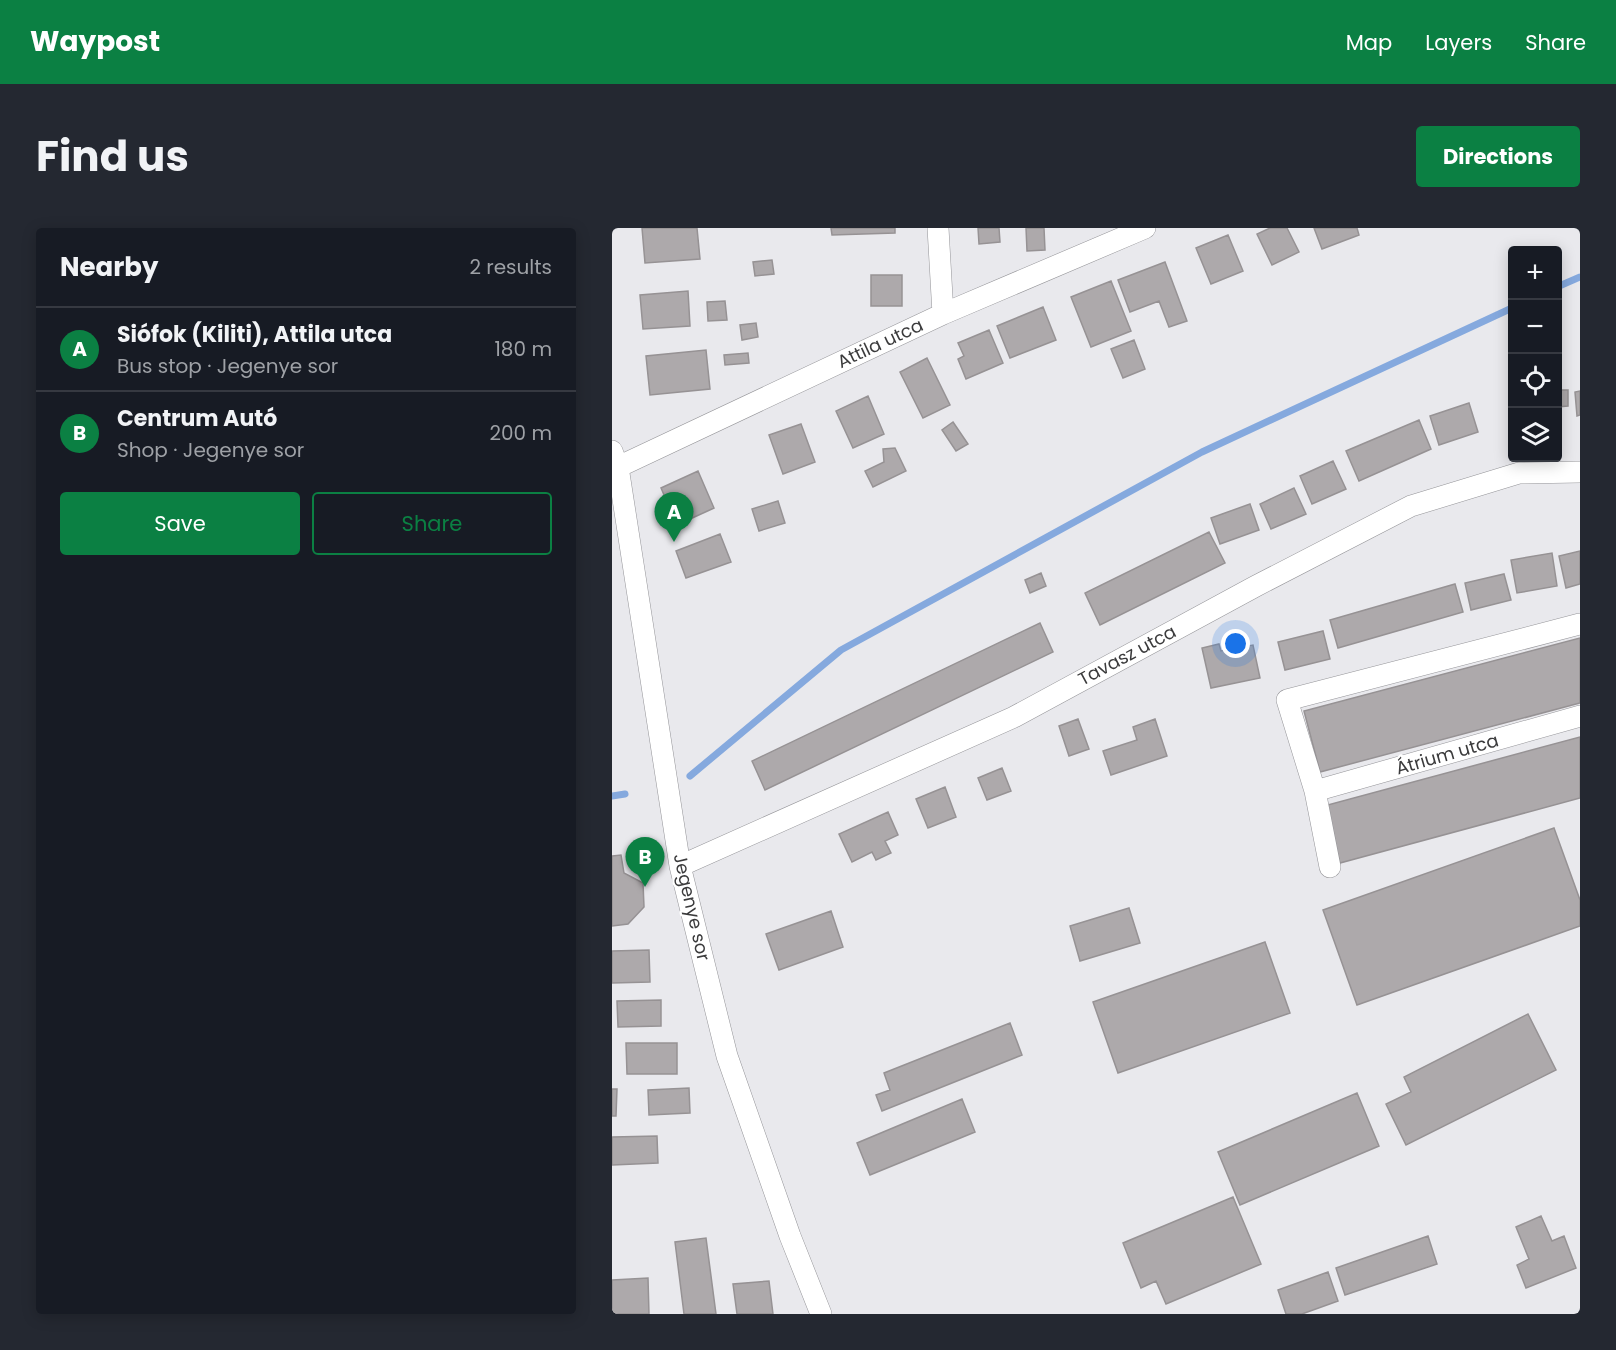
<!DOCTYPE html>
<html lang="en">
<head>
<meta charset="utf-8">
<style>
	:root { --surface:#171b24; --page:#242831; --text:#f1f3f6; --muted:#9ea1a6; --line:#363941; --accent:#0b8043 }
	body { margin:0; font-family:Poppins,sans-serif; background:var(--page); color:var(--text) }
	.controls { position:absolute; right:18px; top:18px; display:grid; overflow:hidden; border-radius:6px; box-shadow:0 3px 15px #0003 }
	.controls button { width:54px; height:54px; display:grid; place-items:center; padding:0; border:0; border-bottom:2px solid var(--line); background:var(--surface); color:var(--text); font:30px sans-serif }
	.you { position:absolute; left:624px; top:416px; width:21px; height:21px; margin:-15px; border:4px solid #fff; border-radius:50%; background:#1a73e8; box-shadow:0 0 0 9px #1a73e833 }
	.badge { display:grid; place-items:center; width:39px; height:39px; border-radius:50%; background:var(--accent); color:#fff; font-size:20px; font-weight:700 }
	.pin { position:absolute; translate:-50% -50px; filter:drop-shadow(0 2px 3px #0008) }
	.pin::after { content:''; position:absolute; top:32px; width:21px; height:18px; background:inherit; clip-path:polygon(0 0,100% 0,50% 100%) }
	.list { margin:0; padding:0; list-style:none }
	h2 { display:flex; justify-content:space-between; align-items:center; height:78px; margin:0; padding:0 24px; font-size:26px }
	h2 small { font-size:20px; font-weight:400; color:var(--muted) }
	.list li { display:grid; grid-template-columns:39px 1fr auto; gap:18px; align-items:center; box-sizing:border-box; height:84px; padding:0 24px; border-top:2px solid var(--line) }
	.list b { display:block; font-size:22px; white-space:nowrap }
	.list p { margin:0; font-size:20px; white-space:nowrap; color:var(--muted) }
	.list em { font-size:20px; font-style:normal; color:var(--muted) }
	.actions { display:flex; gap:12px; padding:18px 24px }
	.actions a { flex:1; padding:14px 0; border:2px solid var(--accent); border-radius:6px; text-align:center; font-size:21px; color:var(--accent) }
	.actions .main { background:var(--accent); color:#fff }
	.icon { flex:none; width:33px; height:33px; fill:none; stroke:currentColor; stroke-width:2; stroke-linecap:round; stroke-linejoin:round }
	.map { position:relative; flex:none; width:968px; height:1086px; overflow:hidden; border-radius:6px }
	header { display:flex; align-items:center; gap:36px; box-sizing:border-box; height:84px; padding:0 30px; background:var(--accent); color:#fff }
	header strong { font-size:28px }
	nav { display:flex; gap:33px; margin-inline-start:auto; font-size:21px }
	.intro { display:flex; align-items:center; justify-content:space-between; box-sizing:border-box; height:144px; padding:0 36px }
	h1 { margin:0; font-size:42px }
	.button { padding:15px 27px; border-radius:6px; background:var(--accent); color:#fff; font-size:21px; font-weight:700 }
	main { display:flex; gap:36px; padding:0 36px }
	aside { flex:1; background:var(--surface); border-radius:6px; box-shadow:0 3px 15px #0003 }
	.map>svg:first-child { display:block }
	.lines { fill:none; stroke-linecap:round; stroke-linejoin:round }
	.stream { stroke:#85a9de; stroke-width:7 }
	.building { fill:#ada9ab; stroke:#969294; stroke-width:1.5 }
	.minor-casing { stroke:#959599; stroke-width:22 }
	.minor { stroke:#fff; stroke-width:21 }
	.labels { text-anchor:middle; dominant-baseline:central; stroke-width:4.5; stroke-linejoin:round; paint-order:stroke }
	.street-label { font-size:18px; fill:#3b3b3c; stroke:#fff }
</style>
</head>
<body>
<header>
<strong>Waypost</strong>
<nav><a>Map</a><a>Layers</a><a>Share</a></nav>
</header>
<div class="intro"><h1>Find us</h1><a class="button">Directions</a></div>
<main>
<aside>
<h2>Nearby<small>2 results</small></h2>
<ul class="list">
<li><span class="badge">A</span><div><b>Siófok (Kiliti), Attila utca</b><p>Bus stop · Jegenye sor</p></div><em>180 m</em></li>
<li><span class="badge">B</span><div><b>Centrum Autó</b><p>Shop · Jegenye sor</p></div><em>200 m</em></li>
</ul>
<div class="actions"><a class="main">Save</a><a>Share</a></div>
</aside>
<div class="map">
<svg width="968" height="1086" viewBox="0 0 968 1086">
	<rect width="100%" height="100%" fill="#e9e9ed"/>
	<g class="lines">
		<path class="stream" d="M945,59L968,49
			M78,548L229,422L590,224L900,80
			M0,568L13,566"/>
	</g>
	<path class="building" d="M30,0H85L88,31L33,35Z
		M219,0H283V5L220,7Z
		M366,0H387L388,14L367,16Z
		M414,0H432L433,22L415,23Z
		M658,0H675L687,24L660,37L645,6Z
		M702,0H745L747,7L710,21Z
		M616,7L631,43L599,56L584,20Z
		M160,32L162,46L143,48L141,34Z
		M553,34L575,93L557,99L547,73L518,84L506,52Z
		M259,47H290V78H259Z
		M499,53L519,103L479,119L459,69Z
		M76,63L78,98L31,101L28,67Z
		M113,73L115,92L96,93L95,74Z
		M431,79L444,112L398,130L385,98Z
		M144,95L146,109L130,112L128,97Z
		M377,102L391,135L354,151L346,131L352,128L346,115Z
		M522,112L533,141L511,150L499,121Z
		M94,122L98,161L38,167L34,128Z
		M136,125L137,135L113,137L112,127Z
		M315,130L338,177L311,190L288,144Z
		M945,162H956V178L945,179Z
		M968,163V187L965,188L963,164Z
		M898,165H900V198Z
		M256,168L272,206L241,220L224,183Z
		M857,175L866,204L827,217L818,188Z
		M807,192L819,221L747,253L734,223Z
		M341,194L356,216L344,223L330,202Z
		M189,196L203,234L171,246L157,207Z
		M283,220L294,243L261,259L253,243L272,234L271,221Z
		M721,233L734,261L700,276L688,248Z
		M86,243L102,280L65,297L49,260Z
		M682,260L694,286L659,301L648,276Z
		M166,273L173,295L147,303L140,281Z
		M638,276L647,302L608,316L599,290Z
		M597,304L613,335L488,397L473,365Z
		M108,306L119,334L74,350L64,323Z
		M968,323V356L954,360L947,328Z
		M940,325L945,358L905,365L899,332Z
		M429,345L434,358L418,365L413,352Z
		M892,346L899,372L859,382L853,355Z
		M843,356L851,384L726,420L718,392Z
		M428,395L441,424L153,562L140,533Z
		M711,403L718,431L673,442L666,414Z
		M968,410V475L708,544L692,483Z
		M607,416L609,423L641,417L648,450L599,460L590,420Z
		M466,491L477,521L457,528L447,498Z
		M543,491L555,528L499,547L491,523L525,512L521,499Z
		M968,509V570L728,635L712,578Z
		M390,540L399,563L375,572L366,550Z
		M333,559L344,589L316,600L304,571Z
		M276,584L286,607L273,613L279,625L264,632L260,624L240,634L227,606Z
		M942,600L968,672V698L745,777L711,682Z
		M9,627L12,645L31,655L32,679L16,696L0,698V628Z
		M517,680L528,715L468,733L458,698Z
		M219,683L231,719L167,742L154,706Z
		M653,714L678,785L506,845L481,774Z
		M37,722L38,754L0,755V723Z
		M49,772V798L6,799L5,773Z
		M916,786L944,842L794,917L774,876L799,864L792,849Z
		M398,795L410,827L270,883L264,867L278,862L272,845Z
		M14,815H65V846H15Z
		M77,860L78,885L37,887L36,862Z
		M0,861H5L4,888H0Z
		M745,865L767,918L628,977L606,924Z
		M350,871L363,904L258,947L245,915Z
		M45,908L46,935L0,937V909Z
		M621,969L649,1036L554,1076L544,1053L529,1060L511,1015Z
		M929,988L940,1013L952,1008L964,1040L914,1060L905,1037L917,1031L904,999Z
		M816,1008L825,1036L733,1067L724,1040Z
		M94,1010L104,1086H72L63,1014Z
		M716,1044L726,1073L690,1086H674L666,1062Z
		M36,1050L37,1086H0V1052Z
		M157,1053L161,1086H125L121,1056Z"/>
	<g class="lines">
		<defs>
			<path id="minor" d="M326,0L331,86
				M0,223L6,239L68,638L115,828L178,1008L209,1086
				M6,239L331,86L533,0
				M703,563L968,488
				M68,638L402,489L644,358L799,278L907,245L968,244
				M718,639L703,563L675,472L968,396"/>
		</defs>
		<use href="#minor" class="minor-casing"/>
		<use href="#minor" class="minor"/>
	</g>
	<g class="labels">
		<g class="street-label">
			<text transform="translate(268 115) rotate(-25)">Attila utca</text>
			<text transform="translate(515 427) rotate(-28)">Tavasz utca</text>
			<text transform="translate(835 526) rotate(-16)">Átrium utca</text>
			<text transform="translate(80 679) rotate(77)">Jegenye sor</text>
		</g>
	</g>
</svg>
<div class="controls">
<button>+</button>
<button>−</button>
<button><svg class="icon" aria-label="locate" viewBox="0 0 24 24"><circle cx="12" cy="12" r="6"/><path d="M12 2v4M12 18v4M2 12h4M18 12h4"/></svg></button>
<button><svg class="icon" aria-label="layers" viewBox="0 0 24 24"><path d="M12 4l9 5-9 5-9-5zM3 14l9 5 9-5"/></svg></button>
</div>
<div class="you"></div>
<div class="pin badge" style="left:62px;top:314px">A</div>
<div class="pin badge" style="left:33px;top:659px">B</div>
</div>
</main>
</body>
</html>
